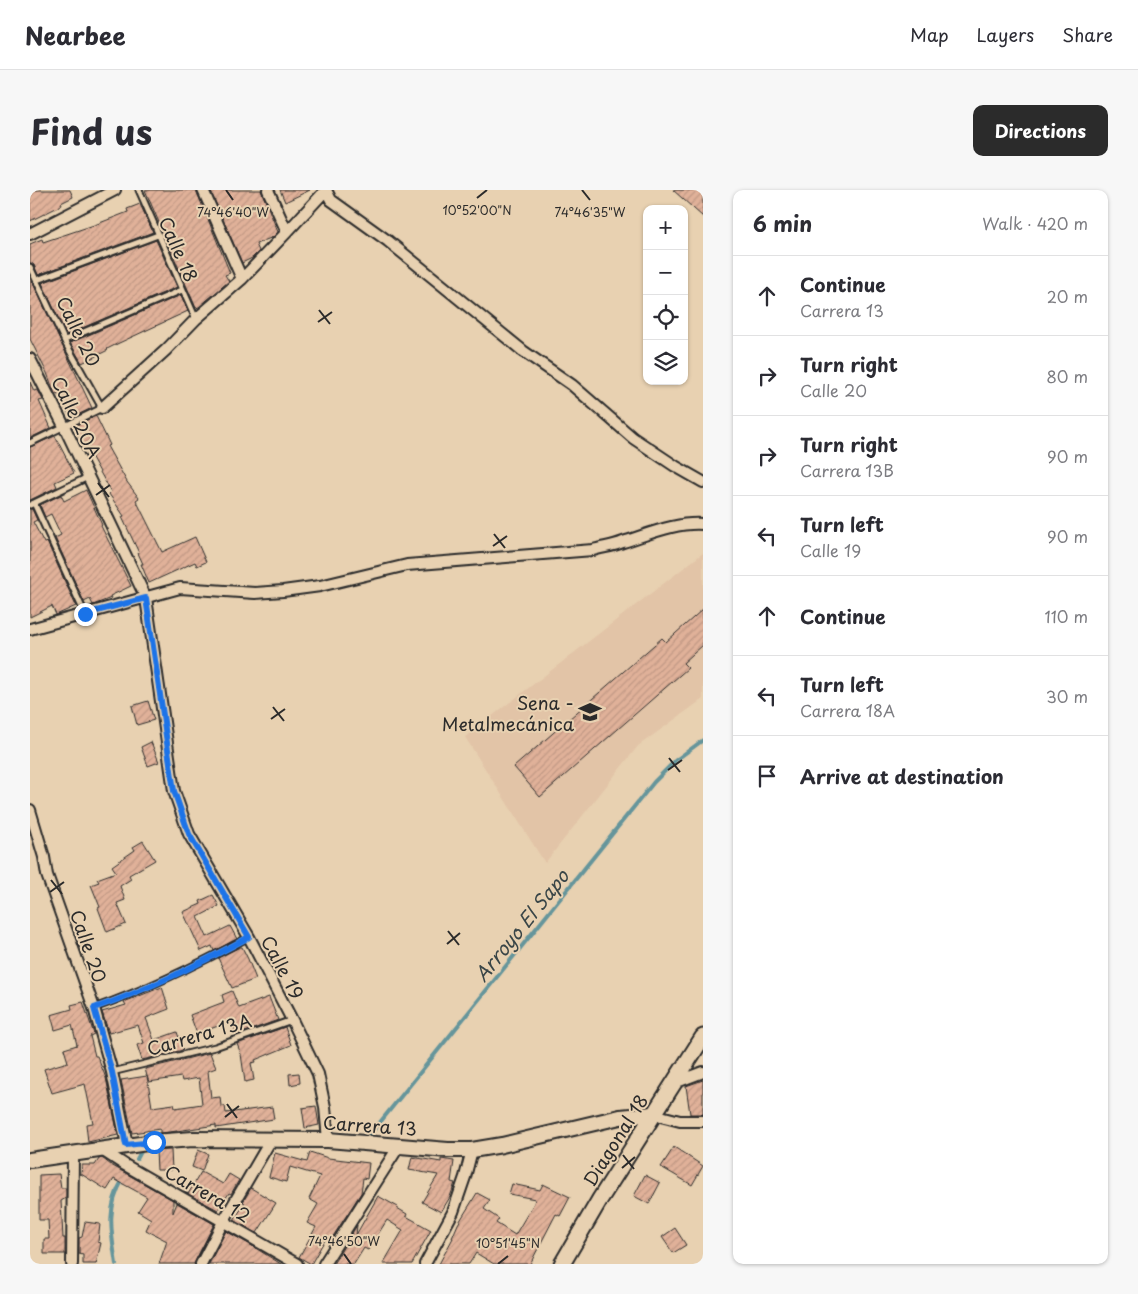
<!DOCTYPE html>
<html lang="en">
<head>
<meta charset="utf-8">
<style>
	:root { --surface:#fff; --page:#f7f7f7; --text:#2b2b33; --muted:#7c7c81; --line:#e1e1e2; --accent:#2b2b2b }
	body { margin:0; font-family:"Playpen Sans",sans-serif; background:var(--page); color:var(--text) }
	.controls { position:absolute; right:15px; top:15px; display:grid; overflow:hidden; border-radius:10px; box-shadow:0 1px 4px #0004 }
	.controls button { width:45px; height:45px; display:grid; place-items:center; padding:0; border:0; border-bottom:1px solid var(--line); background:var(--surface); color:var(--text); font:25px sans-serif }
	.stop { position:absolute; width:15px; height:15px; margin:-11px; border:4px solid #1a73e8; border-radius:50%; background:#fff }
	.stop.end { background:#1a73e8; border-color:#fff; box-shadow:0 1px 5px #0008 }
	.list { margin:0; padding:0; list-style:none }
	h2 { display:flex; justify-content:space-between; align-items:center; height:65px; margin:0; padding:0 20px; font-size:21px }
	h2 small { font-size:16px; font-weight:400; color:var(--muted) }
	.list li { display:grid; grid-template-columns:32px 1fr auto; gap:15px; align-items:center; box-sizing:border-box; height:80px; padding:0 20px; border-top:1px solid var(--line) }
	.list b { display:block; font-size:19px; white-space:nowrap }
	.list p { margin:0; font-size:16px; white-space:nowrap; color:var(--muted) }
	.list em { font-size:16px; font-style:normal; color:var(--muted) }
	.icon { flex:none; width:28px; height:28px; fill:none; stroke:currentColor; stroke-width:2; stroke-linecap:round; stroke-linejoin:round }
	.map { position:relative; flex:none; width:673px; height:1074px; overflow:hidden; border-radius:10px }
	header { display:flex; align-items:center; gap:30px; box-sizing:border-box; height:70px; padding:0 25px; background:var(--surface); border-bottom:1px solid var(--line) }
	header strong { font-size:24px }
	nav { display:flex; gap:28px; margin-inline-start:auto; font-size:18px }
	.intro { display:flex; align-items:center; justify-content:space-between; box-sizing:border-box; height:120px; padding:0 30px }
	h1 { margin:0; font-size:35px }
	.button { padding:12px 22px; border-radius:10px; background:var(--accent); color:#fff; font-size:18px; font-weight:700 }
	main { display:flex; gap:30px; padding:0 30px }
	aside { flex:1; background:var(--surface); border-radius:10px; box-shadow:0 1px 4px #0004 }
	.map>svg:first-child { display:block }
	.built { fill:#e2c4a7 }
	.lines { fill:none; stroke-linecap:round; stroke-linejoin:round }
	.stream { stroke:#65959b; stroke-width:4 }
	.building { fill:url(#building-hatch); stroke:#2b2b2b; fill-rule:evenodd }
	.lane-casing { stroke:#2b2b2b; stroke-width:9 }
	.street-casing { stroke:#2b2b2b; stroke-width:14 }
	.secondary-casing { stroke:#2b2b2b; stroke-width:18 }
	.primary-casing { stroke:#2b2b2b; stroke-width:19 }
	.lane { stroke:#e8d1b1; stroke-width:5 }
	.street { stroke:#e8d1b1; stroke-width:10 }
	.secondary { stroke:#e8d1b1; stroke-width:14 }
	.primary { stroke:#e8d1b1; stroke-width:15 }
	.route { stroke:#1a73e8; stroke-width:6 }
	.ticks { fill:none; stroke:#2b2b2b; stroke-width:2 }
	.labels { text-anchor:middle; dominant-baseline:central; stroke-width:4; stroke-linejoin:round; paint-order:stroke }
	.street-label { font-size:18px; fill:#2b2b2b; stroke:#e8d1b1 }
	.poi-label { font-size:18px; fill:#2b2b2b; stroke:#e8d1b1; text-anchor:end }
	.water-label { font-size:19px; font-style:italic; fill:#394547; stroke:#e8d1b1 }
	.ticks-label { font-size:12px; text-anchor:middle; fill:#2b2b2b; stroke:#e8d1b1; stroke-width:4; stroke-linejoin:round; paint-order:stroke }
</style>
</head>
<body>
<header>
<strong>Nearbee</strong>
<nav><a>Map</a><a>Layers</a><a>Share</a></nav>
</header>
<div class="intro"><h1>Find us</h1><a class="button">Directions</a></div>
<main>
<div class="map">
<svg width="673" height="1074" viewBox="0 0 673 1074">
	<defs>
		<pattern id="building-hatch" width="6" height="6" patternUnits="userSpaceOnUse" patternTransform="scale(1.25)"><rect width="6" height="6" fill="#e0b199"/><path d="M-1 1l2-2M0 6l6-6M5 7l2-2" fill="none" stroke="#c09884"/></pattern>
	</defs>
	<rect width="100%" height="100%" fill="#e8d1b1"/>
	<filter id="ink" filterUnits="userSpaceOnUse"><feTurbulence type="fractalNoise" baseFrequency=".02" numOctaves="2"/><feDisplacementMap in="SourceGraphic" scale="10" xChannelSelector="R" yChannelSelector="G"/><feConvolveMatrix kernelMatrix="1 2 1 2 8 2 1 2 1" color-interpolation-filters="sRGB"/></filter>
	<g filter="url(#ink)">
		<path class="built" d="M673,363V509L608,556L515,673L435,547Z"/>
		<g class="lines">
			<path class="stream" d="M339,946L624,592L646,570L673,550
				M107,969L113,958
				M86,1074C81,1042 76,1018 93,989"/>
		</g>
		<path class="building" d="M0,0H40L43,7L31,13L32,15L0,31Z
			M115,0H166L200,83L195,85L199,91L169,117L166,118Z
			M180,0H231L248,42L243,47L226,54L229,61L222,68L212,73Z
			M250,0H280L255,12Z
			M643,0H673V27Z
			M110,14L123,42L8,85L4,75L0,73V54L12,49L13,52L67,34L98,22L97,19Z
			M126,50L147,97L36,145L12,93Z
			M0,87L62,218L41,228L27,203L25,204L17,183L0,149Z
			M151,105L158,121L89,153L77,159L78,160L52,173L40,153Z
			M0,192L4,201L8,200L13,210L9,211L21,238L0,248Z
			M66,226L80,255L77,256L97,292L109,308L106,310L132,362L165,347L176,372L167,376L165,372L119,393L111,374H113L108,363H109L92,327L94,326L79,304L81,302L60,264L58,265L44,236Z
			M25,246L44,283L25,292L27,297L0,310V257Z
			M56,300L72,335L71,336L101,396L80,406L81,408L63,415L60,409L54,412L25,348L31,345L21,324L15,327L10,315L31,305L34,311Z
			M0,319H2L7,330L3,332L14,353L17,352L46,416L26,425L22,416L0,427Z
			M673,419V455L653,473L658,478L510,607L484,577L632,448L636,452Z
			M118,511L124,530L107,535L102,516Z
			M121,552L129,572L118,576L111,557Z
			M113,651L125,670L99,685L101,689L90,696L95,710L87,713L96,734L77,742L68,718L70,717L61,695L69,692L67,689L86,682L82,676L105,660L103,657Z
			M183,705L189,716L168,727L177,747L200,736L207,749L184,761L182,756L171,761L153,722L171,714L170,711Z
			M210,757H212L218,769L226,789L202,798L188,768Z
			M132,797L139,819L116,828L124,850L147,842L153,860L112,870L107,855L114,853L108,835L79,843L72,822L96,815L94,812Z
			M202,801L209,818L239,807L248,830L207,845L201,831L167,844L160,825L194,812L192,805Z
			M53,812L64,844L60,846L65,866H67L76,888L88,945L58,952L56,934L63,933L55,894L22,903L14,879L38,872L34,859L47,855L42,835L25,840L21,825L42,819L41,815Z
			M255,837L261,855L225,870L226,872L221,873L224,890L215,892L211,864L207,854Z
			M180,863L186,878L178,881L181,908L190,907L191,916H195L196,923L242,917L244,929L186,938V935L140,942L130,943V939L102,943L91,890L117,886L115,879ZM117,886L119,892L151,887L152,891L169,888L172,914L145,918L144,914L122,917Z
			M269,883L270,893L260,895L259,884Z
			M673,890V924H660L656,896Z
			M286,916L289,935L275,938L272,918Z
			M644,957L673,976L662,995L631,977Z
			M141,960L142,980H127L126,961Z
			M168,960L178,964L172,981L162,977Z
			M280,962L298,968L339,973L337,989L333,988L331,1003L300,1051L296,1048L281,1074L269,1067L286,1037L277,1033L288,1014L279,1009L290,986L260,977L256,992L239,987L245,963L277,972Z
			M382,967L411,972V969L424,971L421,992L425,993L420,1007L411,1022L392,1012L408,985L379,980Z
			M72,968L81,975L143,1010V1023L147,1013L184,1034L164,1074H129L137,1051L116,1040L121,1029L108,1021L117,1007L84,989L77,1000L51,984L52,975H65L69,969Z
			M171,982L193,994L199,984L209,990L201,1004L199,1003L188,1020L158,1004Z
			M29,984L31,998H36V1008L31,1011L33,1048H35V1064H14V1049H19L18,1030H9V985Z
			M615,985L630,993L619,1014L604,1006Z
			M482,994L510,1000L513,994L540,1007L530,1026L526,1024L500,1074H464L446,1063L439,1074H409L423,1048H422L428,1034L447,1003L460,1010L454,1019L469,1029L466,1033L485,1045L504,1013L505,1009L479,1004Z
			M221,998L246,1013L227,1043L204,1030L215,1013L213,1012Z
			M348,1006L368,1017L367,1018L377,1024L376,1026L401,1040L382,1074H353L373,1040L357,1030L338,1060L334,1058L324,1074H303L327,1035L326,1045Z
			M55,1032L70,1034L68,1052L71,1053L66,1074H53V1065L49,1064V1048L52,1047Z
			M645,1038L656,1055L643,1063L632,1047Z
			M196,1041L219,1054L251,1074H179Z"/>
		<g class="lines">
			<defs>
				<path id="lane" d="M109,0L166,129
					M0,77L36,154L72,218L0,253
					M7,90L128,45
					M35,150L152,100
					M4,313L55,424
					M0,315L58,287
					M64,818C118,799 169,774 219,747
					M82,882L185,857L262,830"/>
				<path id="street" d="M173,0L212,89
					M238,0L257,42
					M296,0L301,10L358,51L493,161L542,195L603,248L645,276L673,292
					M0,44L85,0
					M0,169L34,236L116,408L144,601L159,644L219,747L262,830L288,884L295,917L298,950
					M72,218L136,160L166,129L212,89L257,42L296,0
					M0,439L150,398L225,403L253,401L290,396L377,375L563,360C573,357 584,356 593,352C619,344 646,332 673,334
					M0,620L14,667L17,685L64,818L82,882L97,955
					M644,893L673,882
					M623,924L650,931H673
					M72,960L95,975L267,1074
					M42,1074L43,964
					M171,1074L193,1032L242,948
					M294,1074L369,956
					M395,1074L423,1022L435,987L442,960"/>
				<path id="secondary" d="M0,970L124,952L163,949L298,950L418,960H442L472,955L590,927L623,924"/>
				<path id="primary" d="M532,1074L570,1009L673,847"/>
			</defs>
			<use href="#lane" class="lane-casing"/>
			<use href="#street" class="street-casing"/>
			<use href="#secondary" class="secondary-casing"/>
			<use href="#primary" class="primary-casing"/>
			<use href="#lane" class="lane"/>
			<use href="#street" class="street"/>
			<use href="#secondary" class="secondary"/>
			<use href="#primary" class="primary"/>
		</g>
	</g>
	<g class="lines" filter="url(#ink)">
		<path class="route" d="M55,424L116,408L144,601L159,644L219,747C169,774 118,800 64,818L82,882L96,955L124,952"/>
	</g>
	<path class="ticks" d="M196,0L203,10M552,0L560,10M447,8L457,0M289,120L300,134M288,132L302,122M68,293L79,307M66,305L80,295M464,344L475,358M463,356L477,346M243,517L254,531M241,529L255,519M639,568L650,582M638,580L652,570M21,690L32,704M20,702L34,692M418,741L429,755M417,754L430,743M197,914L207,928M195,927L209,916M593,965L604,979M592,978L605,967M314,1064L321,1074M468,1074L478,1066"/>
	<defs>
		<symbol id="university-bare" viewBox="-9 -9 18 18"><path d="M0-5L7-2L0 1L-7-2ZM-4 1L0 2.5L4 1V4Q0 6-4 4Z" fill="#2b2b2b" stroke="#e8d1b1" stroke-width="2.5" paint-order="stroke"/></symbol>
	</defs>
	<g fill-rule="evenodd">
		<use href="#university-bare" x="544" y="506" width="32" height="32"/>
	</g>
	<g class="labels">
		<g class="street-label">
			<text transform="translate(149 59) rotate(66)">Calle 18</text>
			<text transform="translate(49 141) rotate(64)">Calle 20</text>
			<text transform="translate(47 227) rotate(64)">Calle 20A</text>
			<text transform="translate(59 756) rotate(71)">Calle 20</text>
			<text transform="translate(253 777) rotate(62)">Calle 19</text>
			<text transform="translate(169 844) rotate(-16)">Carrera 13A</text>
			<text transform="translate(340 935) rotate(4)">Carrera 13</text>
			<text transform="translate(585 950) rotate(-58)">Diagonal 18</text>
			<text transform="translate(178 1003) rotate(30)">Carrera 12</text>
		</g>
		<g class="poi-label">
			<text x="544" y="512">Sena -<tspan x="544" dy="21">Metalmecánica</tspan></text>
		</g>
		<g class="water-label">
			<text transform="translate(491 735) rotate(-51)">Arroyo El Sapo</text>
		</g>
	</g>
	<g class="ticks-label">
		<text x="447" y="25">10°52'00"N</text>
		<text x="560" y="27">74°46'35"W</text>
		<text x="203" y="27">74°46'40"W</text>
		<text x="314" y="1056">74°46'50"W</text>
		<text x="478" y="1058">10°51'45"N</text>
	</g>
</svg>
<div class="controls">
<button>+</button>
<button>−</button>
<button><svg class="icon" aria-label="locate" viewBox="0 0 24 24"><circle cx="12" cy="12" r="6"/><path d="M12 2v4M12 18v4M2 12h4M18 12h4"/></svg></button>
<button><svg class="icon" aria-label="layers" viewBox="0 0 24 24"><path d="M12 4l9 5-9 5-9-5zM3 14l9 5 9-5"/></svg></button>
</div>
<div class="stop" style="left:124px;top:952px"></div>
<div class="stop end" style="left:55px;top:424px"></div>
</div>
<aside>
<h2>6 min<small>Walk · 420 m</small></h2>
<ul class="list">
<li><svg class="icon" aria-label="ahead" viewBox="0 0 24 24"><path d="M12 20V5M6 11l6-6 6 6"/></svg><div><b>Continue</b><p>Carrera 13</p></div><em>20 m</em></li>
<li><svg class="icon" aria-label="right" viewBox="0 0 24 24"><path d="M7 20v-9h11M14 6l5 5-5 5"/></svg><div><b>Turn right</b><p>Calle 20</p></div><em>80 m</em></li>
<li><svg class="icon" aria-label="right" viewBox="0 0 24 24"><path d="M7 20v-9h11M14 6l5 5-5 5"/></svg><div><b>Turn right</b><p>Carrera 13B</p></div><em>90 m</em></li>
<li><svg class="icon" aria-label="left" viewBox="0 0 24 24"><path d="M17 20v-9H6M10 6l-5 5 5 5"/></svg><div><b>Turn left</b><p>Calle 19</p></div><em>90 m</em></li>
<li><svg class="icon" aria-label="ahead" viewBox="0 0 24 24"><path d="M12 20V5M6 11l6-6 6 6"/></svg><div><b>Continue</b></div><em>110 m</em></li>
<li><svg class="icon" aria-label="left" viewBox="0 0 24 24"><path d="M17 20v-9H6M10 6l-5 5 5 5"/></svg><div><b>Turn left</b><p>Carrera 18A</p></div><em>30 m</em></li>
<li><svg class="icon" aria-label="arrive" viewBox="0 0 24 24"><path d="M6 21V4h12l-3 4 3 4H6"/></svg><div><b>Arrive at destination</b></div></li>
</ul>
</aside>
</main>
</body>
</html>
